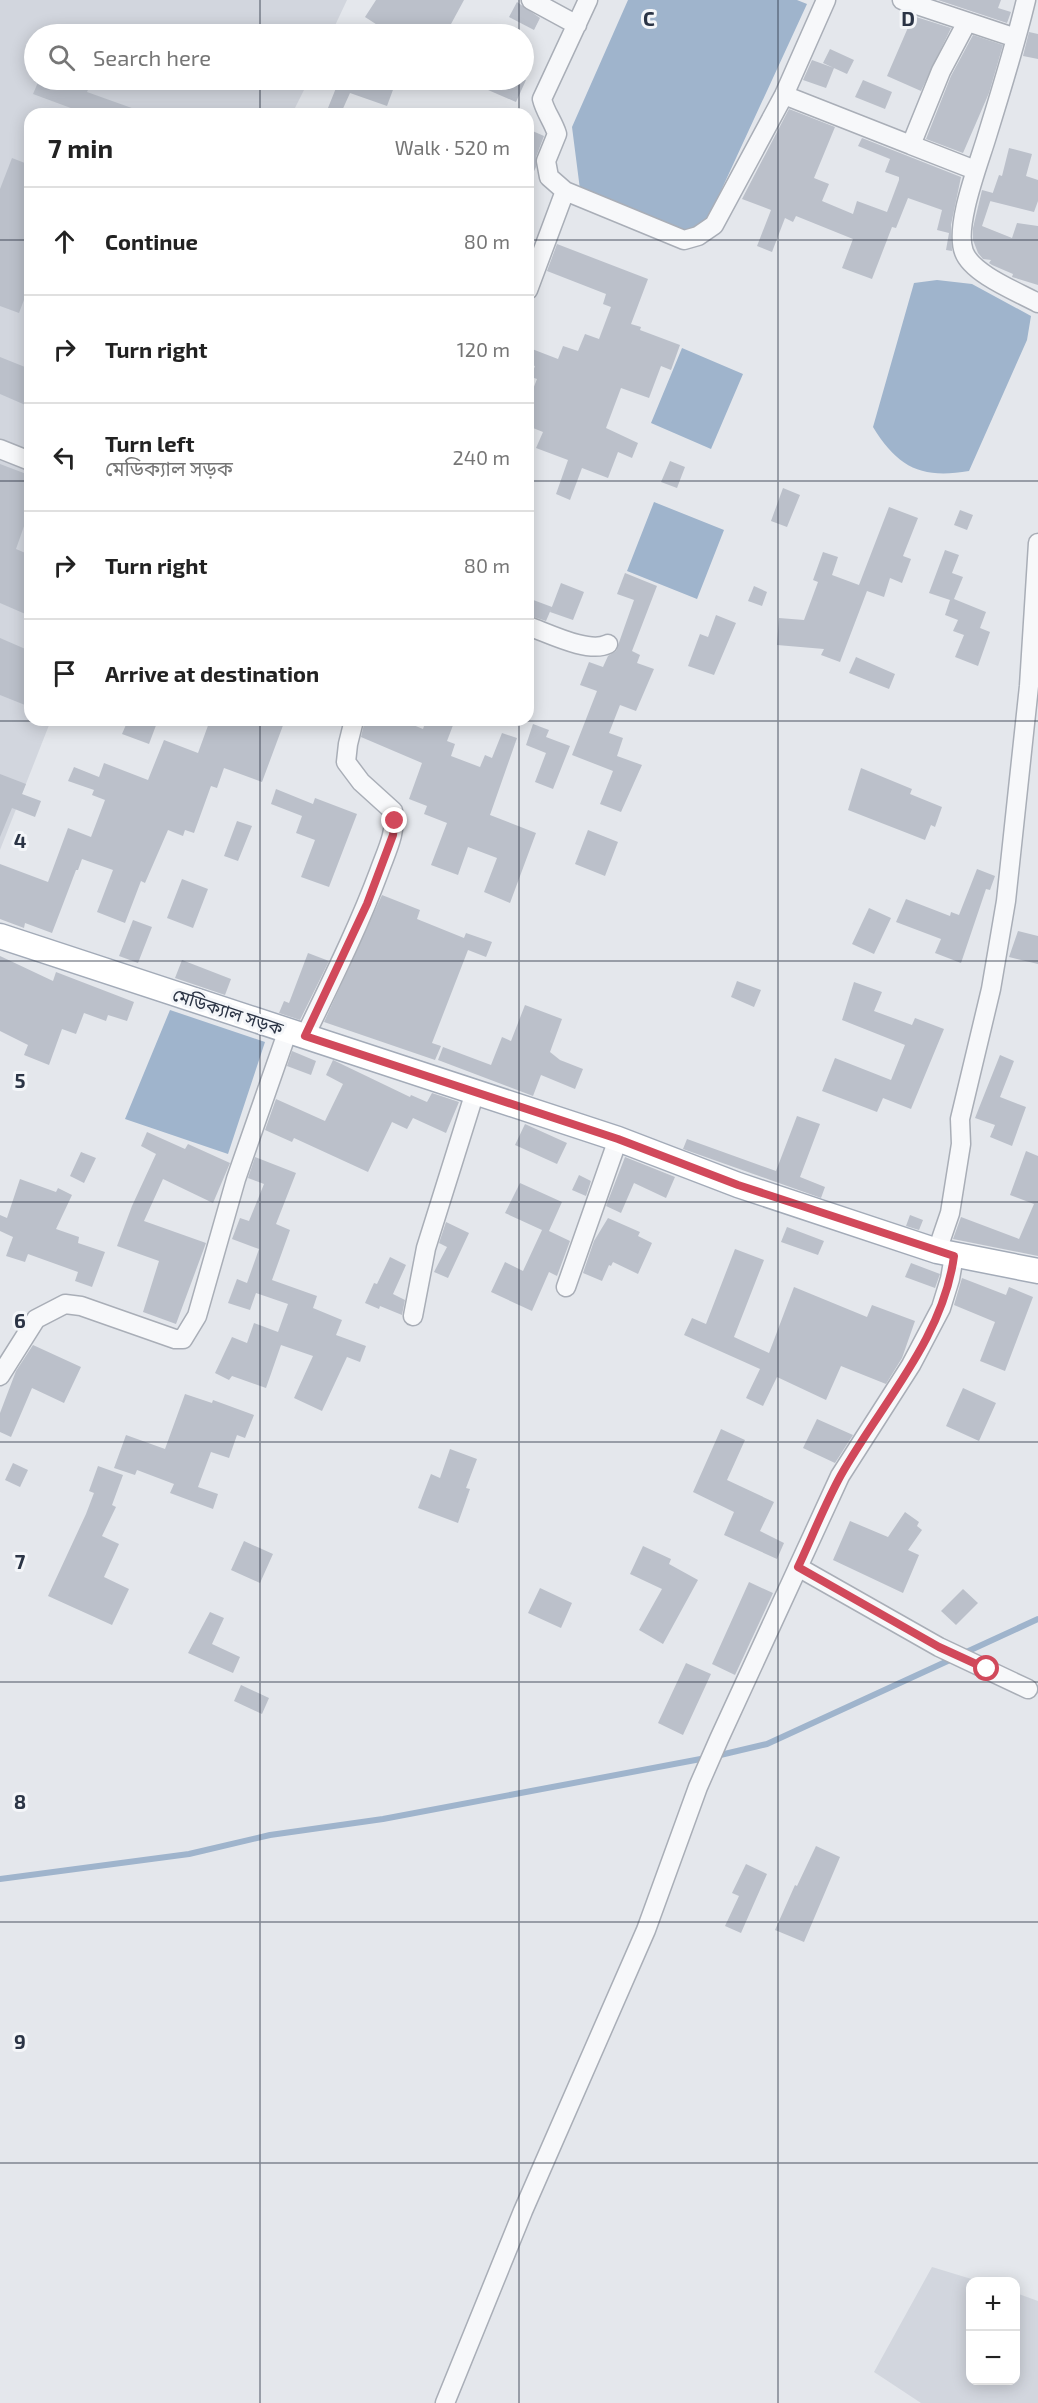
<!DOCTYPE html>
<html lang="en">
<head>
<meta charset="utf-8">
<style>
	:root { --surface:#fff; --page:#f2f2f2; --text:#222; --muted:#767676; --line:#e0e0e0 }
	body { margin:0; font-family:"Exo 2","Noto Sans Bengali",sans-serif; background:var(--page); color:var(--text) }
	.controls { position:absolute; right:18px; bottom:18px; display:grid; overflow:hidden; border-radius:12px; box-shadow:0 3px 15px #0003 }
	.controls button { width:54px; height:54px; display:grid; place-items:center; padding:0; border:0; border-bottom:2px solid var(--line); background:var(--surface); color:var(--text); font:30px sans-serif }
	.stop { position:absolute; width:18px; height:18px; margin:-14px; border:4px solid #d1495b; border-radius:50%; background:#fff }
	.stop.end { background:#d1495b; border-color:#fff; box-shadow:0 2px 6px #0008 }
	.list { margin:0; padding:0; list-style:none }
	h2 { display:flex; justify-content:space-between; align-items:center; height:78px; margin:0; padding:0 24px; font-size:26px }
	h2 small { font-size:20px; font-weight:400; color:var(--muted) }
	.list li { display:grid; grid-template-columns:39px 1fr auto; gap:18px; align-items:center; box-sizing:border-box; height:108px; padding:0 24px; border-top:2px solid var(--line) }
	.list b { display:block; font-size:22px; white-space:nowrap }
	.list p { margin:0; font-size:20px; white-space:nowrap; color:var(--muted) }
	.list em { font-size:20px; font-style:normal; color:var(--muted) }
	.icon { flex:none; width:33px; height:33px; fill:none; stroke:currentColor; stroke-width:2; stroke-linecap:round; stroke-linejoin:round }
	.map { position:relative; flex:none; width:1038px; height:2403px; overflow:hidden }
	.search { position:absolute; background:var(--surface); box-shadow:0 3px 15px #0003; left:24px; top:24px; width:510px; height:66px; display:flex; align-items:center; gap:15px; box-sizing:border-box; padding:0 21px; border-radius:33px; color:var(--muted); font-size:22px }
	.panel { position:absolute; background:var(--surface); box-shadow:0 3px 15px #0003; left:24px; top:108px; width:510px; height:618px; border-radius:18px }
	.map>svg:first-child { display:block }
	.built { fill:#d2d6de }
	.water { fill:#9fb4cc }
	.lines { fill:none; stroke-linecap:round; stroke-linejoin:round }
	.stream { stroke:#9fb4cc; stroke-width:6 }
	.building { fill:#bbc0ca }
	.minor-casing { stroke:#a9aeb7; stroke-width:21 }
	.major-casing { stroke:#a3abb8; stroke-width:27 }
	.minor { stroke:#f7f8fa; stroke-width:18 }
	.major { stroke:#fff; stroke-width:24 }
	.route { stroke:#d1495b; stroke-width:8 }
	.grid { fill:none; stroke:#2b3445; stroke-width:1.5; stroke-opacity:0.55 }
	.labels { text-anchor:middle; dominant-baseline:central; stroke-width:6; stroke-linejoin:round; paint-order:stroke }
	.street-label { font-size:18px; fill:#2b3445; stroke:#f4f6f9 }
	.grid-label { font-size:20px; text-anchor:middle; font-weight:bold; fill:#2b3445; stroke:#f4f6f9; stroke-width:6; stroke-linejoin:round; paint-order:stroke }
</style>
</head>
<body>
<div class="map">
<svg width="1038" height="2403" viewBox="0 0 1038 2403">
	<rect width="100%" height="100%" fill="#e4e7ec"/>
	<path class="built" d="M0,0H347L331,34H34V80H309L292,114H30V720H51L0,850Z
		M932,2267L978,2281L970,2282V2380H1016V2293L1038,2301V2403H921L874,2372Z"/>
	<path class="water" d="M628,0H797L807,4L696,245L582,205L572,127Z
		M937,280L972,284L1031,316L1027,340L969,471C922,479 898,468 873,427L914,283Z
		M682,348L743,374L711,449L651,423Z
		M654,502L724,530L697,599L627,571Z
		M170,1010L265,1042L228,1154L125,1119Z"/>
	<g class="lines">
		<path class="stream" d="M962,1654L1038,1619
			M716,1756L767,1744L952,1659
			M0,1879L189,1854L270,1835L383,1819L706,1758"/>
	</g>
	<path class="building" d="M376,0H464L451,24L475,34H383L385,30L365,17Z
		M938,0H1001L998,8L1011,12L1007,23Z
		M517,2L540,18L534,30L509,17Z
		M913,16L951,28L921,91L887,76Z
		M1029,32L1038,34V59L1023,56Z
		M973,35L1003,45L989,93L963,153L926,139L951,76Z
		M830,49L854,60L847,74L823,63Z
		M812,60L834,68L826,88L803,80Z
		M39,80H73L90,85L87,92L143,112V114H87L33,94Z
		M318,80H374L394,87L387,106L350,93L341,113L328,108L336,88L317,82Z
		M465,80H526L516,102Z
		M863,80L892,92L885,109L855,97Z
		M789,109L835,127L814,178L829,184L822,201L853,214L857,201L887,212L899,180V177L885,172L890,159L858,146L862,138L961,177L951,225L952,251L946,250L949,233L937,230L942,210L908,198L896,228L892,227L872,279L842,268L853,239L796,216L793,222L785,218L772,252L757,246L771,210L742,199Z
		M528,129L544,136L536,157V167L528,184Z
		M1009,148L1032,154L1026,176L1038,180V201L1034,212L990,201L999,175L1002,176Z
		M12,158L30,165V284L19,313L0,306V189Z
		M982,190L993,193L982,226L1012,238L1017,223L1038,226V285L1012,277L1013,274L992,265L989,263L991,260L983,259L978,253L973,240V228Z
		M557,244L648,279L631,324L641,327L640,330L680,345L671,370L661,366L649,398L621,388L606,428L638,443L632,458L618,452L608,478L582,468L570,500L556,494L568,460L536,448L543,432L528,426V402L537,379L531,377L535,366L528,364V360L532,349L558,359L563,346L578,351L585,334L599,339L611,307L603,304L606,294L547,271Z
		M0,357L30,369V407L0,394Z
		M670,461L685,467L677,488L661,482Z
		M0,464L29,475L30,509L16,549L30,555V616L0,603Z
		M783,488L800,495L787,527L771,521Z
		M889,507L918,518L903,556L911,559L902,583L890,578L884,597L867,591L840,662L821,655L824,649L777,645L779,618L804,620L818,582L813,580L823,552L838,557L832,575L859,585Z
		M960,510L973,515L967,530L954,525Z
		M945,550L959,555L952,573L963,577L954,599L986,612L980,628L990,632L978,666L955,657L964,635L953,631L958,620L945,615L950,600L929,593Z
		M625,573L657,586L632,651L640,655L637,663L654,669L636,711L620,705L609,733L623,738L617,756L642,765L621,812L600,804L613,771L572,755L597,691L580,685L589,662L603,667L608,656L616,651L634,600L617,594Z
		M561,583L584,592L573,620L550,612Z
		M754,586L767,592L762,606L748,601Z
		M528,598L552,607L546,621L528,615Z
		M716,615L736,623L714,675L688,666L700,634L708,637Z
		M0,638L30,651V707L0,695Z
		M856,657L895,674L889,689L849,673Z
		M128,720H158L149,744L122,734Z
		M210,720H285L262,782L224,768L217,788L211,786L194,833L185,830L183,836L168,830L145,883L141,881L125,923L97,912L113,870L82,859L78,870H76L52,933L25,923L24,928L0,919V864L48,882L68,828L91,837L105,800L92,795L94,790L68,781L74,767L99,777L104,763L148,780L164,740L198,753Z
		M365,720H401L423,729L426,720H455L447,741L455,744L451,756L480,767L485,755L492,758L502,733L517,738L490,815L536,833L510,903L484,892L497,858L468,847L458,875L431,865L447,823L424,814L427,806L409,799L422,763L361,737Z
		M533,724L549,730L546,737L570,746L553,789L535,782L546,753L526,745Z
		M861,768L912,789L910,794L942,807L935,827L931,825L925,840L848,810Z
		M0,774L26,784L22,794L41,801L35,817L12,808L0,837Z
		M276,789L313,804L315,798L357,814L329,887L301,877L315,840L296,833L302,816L271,804Z
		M237,821L252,826L238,861L224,856Z
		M588,830L618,842L605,876L575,864Z
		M977,869L995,876L990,890L986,889L961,963L935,953L941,939L896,922L906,899L950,916L951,912L959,915Z
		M182,879L208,889L193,928L167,918Z
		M382,895L420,910L417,919L464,938L466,933L492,942L486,957L468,950L432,1043L441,1046L435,1060L324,1022Z
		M869,908L891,918L874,954L852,944Z
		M133,920L152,927L138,963L119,956Z
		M1018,931L1038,936V964L1009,957Z
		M308,953L329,961L300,1020L279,1013L284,1001L289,1003Z
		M0,956L53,981L56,972L134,1002L127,1021L108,1015L106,1021L84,1013L76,1034L62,1029L49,1065L24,1055L28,1045L0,1031Z
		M182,960L231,979L225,995L175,978Z
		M737,981L761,990L754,1007L731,997Z
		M854,982L882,992L874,1011L912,1025L915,1018L944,1029L911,1109L883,1098L877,1112L822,1091L835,1058L891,1080L905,1045L842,1020Z
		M525,1005L562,1019L550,1052L560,1060L583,1069L575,1089L541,1075L533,1096L438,1060L443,1047L491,1065L502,1037L511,1041Z
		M292,1051L316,1061L311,1075L287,1066Z
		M1000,1055L1014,1061L1000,1097L1026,1107L1012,1146L990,1137L995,1125L975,1118Z
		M333,1060L410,1097L411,1095L427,1102L432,1093L459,1102L446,1133L413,1118L407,1129L392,1122L368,1172L294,1138L292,1142L265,1130L276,1099L325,1121L343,1084L326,1075Z
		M797,1116L820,1124L800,1177L825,1187L821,1198L683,1149L687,1139L776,1171Z
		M525,1124L567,1143L557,1164L515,1145Z
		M147,1132L185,1149L188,1144L230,1163L213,1203L163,1179L144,1221L206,1243L176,1324L143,1312L159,1261L117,1246L132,1206L156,1154L141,1146Z
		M1026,1151L1038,1156V1256L953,1239L961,1217L1019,1239L1034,1204L1010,1195Z
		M81,1152L96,1158L84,1183L70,1176Z
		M255,1157L296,1173L276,1224L290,1230L272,1280L317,1296L313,1308L342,1320L336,1335L366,1346L360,1362L347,1357L322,1411L294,1398L313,1356L281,1345L266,1388L232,1376L229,1380L215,1373L232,1337L247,1343L254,1323L278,1332L288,1304L256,1293L250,1310L228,1303L237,1279L247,1283L259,1249L232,1239L240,1218L249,1221L264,1184L248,1178Z
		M625,1157L675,1177L666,1198L634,1183L621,1213L606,1206Z
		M579,1175L591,1181L586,1196L572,1190Z
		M20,1179L56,1192L58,1188L72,1195L56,1229L79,1237L78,1243L105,1252L92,1287L75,1281L78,1272L28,1254L25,1262L6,1256L13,1237L0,1231V1215L7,1218Z
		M520,1183L562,1202L549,1231L570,1241L557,1276L549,1272L532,1311L491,1292L505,1262L523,1271L542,1230L505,1213Z
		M910,1215L923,1220L919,1230L906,1226Z
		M608,1218L640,1232L638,1236L652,1243L638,1274L613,1262L611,1266L609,1265L602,1281L583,1273L594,1241Z
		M446,1222L469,1233L448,1278L434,1272L447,1247L439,1243Z
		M787,1227L824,1241L818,1255L781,1242Z
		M735,1249L764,1260L734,1337L769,1353L794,1287L867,1317L872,1305L915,1321L902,1358L886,1384L841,1366L826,1400L777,1377L763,1406L746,1398L760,1369L684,1335L692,1318L706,1324Z
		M390,1257L406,1265L393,1294L405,1300L402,1315L380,1306L379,1309L365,1303L374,1283L377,1284Z
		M911,1263L940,1274L935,1288L905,1277Z
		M962,1278L1006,1295L1009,1287L1033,1297L1005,1371L980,1361L995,1322L954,1305Z
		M33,1345L81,1367L64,1403L32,1388L11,1437L0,1432V1413L16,1371Z
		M963,1388L996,1403L979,1441L946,1426Z
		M185,1394L212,1403L213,1400L254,1415L245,1438L237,1435L229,1458L211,1452L198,1487L218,1494L213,1509L170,1493L174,1484L137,1470L135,1475L114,1468L126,1435L165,1449Z
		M817,1419L853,1435L835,1463L803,1448Z
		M721,1429L745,1440L727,1480L774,1502L760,1531L784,1543L777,1559L724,1535L734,1512L693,1492Z
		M450,1449L477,1459L466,1488L470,1489L458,1523L418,1508L431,1474L440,1478Z
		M13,1463L28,1470L20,1487L5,1480Z
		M98,1466L123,1475L112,1505L116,1507L102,1536L119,1544L104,1577L129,1589L112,1625L48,1596L86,1514L94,1493L89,1491Z
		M905,1512L919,1522L917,1526L922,1530L908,1550L919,1555L903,1593L833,1560L850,1521L888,1537Z
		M244,1541L273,1554L260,1583L231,1570Z
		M643,1546L671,1559L669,1564L698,1580L663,1644L639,1630L662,1589L630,1574Z
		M749,1582L773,1593L735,1675L712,1664Z
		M540,1588L572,1603L561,1628L528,1613Z
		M963,1589L978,1603L956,1625L941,1611Z
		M210,1612L224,1618L212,1644L240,1657L233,1673L188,1653Z
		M686,1663L711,1674L683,1735L658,1723Z
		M241,1685L269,1698L262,1714L234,1701Z
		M816,1846L840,1857L804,1942L775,1930L795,1885L797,1886Z
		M746,1864L767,1874L741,1933L725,1926L739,1896L732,1893Z"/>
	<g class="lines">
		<defs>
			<path id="minor" d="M531,0L577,25
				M902,0L1016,38
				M1026,0C1015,46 1001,91 987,136C979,163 954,226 964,252C972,274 1018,292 1038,303
				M967,22L941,71L911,145L975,170
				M784,95L911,145
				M565,191L684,240L698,236L714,225L784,95L826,0
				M528,290L565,191L549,177L546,161L557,134C553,121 545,112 542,99L588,0
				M0,449L30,461
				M528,626C548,633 589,654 608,644
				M305,1036C331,982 358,928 379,872C386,852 397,832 393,811L361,782L346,762L348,744L354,720
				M937,1251L950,1213L961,1144L960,1119L991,989L1006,901L1029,686L1038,543
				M566,1287L618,1139
				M413,1316L426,1248L475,1092
				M0,1376L36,1319L65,1304L81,1306L175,1339H183L197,1316L236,1179L288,1030
				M798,1567L939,1647L1028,1689
				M445,2403L523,2211L646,1930L698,1787L719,1739L840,1476L911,1365L941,1308L950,1279L954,1256"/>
			<path id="major" d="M0,936L618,1139L738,1185L937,1251L1038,1271"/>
		</defs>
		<use href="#minor" class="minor-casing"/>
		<use href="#major" class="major-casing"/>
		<use href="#minor" class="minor"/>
		<use href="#major" class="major"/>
	</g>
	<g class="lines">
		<path class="route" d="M395,821L393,835L367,904L305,1036L618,1139L738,1185L954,1256C943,1339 881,1404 841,1475C825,1504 812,1537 798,1567L939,1647L987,1669"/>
	</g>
	<path class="grid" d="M260,0V34M519,0V34M778,0V2403M260,80V114M519,80V114M0,240H30M528,240H1038M0,481H30M528,481H1038M260,720V2403M519,720V2403M0,721H1038M0,961H1038M0,1202H1038M0,1442H1038M0,1682H1038M0,1922H1038M0,2163H1038"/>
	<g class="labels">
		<g class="street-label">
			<text transform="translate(228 1011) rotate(18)">মেডিক্যাল সড়ক</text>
		</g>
	</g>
	<g class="grid-label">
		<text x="649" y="26">C</text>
		<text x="908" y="26">D</text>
		<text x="20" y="848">4</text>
		<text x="20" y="1088">5</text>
		<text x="20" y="1328">6</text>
		<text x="20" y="1569">7</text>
		<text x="20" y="1809">8</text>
		<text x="20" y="2049">9</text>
	</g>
</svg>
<div class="controls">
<button>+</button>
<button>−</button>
</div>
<div class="stop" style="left:987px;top:1669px"></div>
<div class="stop end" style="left:395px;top:821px"></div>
<div class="search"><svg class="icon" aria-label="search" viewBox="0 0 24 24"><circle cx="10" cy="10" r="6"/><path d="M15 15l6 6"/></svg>Search here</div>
<section class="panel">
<h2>7 min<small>Walk · 520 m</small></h2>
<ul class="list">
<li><svg class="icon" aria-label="ahead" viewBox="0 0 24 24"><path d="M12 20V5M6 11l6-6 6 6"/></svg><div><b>Continue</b></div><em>80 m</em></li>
<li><svg class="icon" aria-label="right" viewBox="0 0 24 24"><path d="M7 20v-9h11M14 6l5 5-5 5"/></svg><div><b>Turn right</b></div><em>120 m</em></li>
<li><svg class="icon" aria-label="left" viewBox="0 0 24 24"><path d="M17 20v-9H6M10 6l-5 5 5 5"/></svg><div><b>Turn left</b><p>মেডিক্যাল সড়ক</p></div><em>240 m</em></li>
<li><svg class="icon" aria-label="right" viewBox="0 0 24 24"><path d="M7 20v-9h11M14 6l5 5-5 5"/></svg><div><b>Turn right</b></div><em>80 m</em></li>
<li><svg class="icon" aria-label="arrive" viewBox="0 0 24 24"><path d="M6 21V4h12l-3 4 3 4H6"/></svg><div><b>Arrive at destination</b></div></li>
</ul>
</section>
</div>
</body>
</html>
